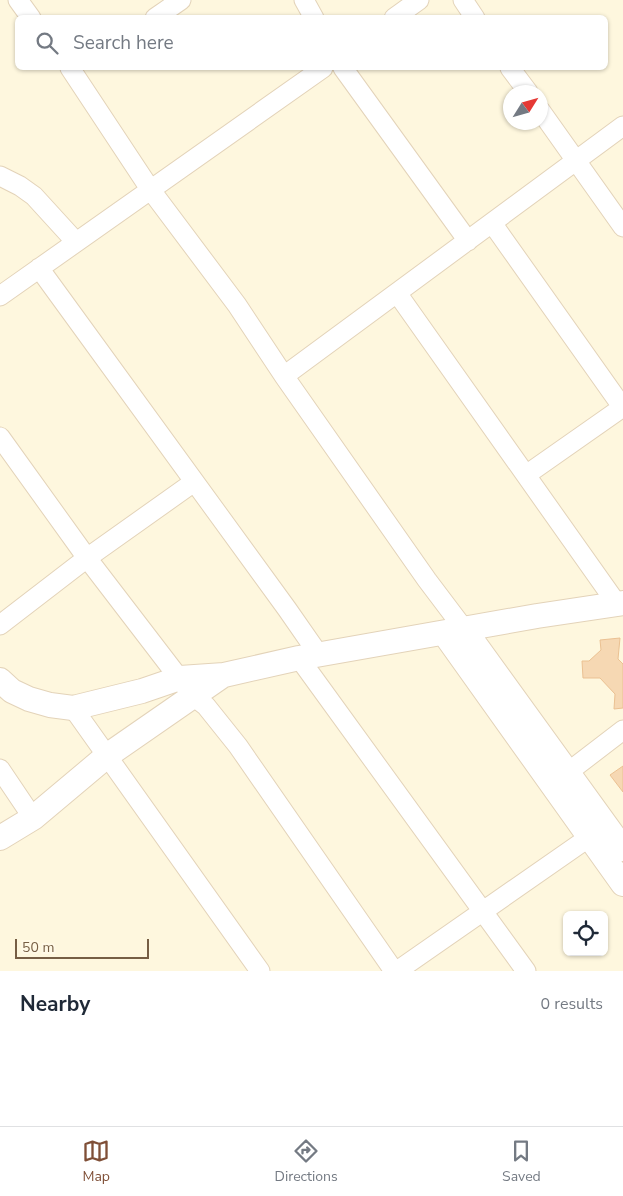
<!DOCTYPE html>
<html lang="en">
<head>
<meta charset="utf-8">
<style>
	:root { --surface:#fff; --page:#f6f6f7; --text:#1f2937; --muted:#747a83; --line:#e0e1e3; --accent:#7f4f37 }
	body { margin:0; font-family:"Nunito Sans",sans-serif; background:var(--page); color:var(--text) }
	.controls { position:absolute; right:15px; bottom:15px; display:grid; overflow:hidden; border-radius:8px; box-shadow:0 1px 4px #0004 }
	.controls button { width:45px; height:45px; display:grid; place-items:center; padding:0; border:0; border-bottom:1px solid var(--line); background:var(--surface); color:var(--text); font:25px sans-serif }
	.compass { position:absolute; left:503px; top:85px; width:45px; height:45px; border-radius:50%; background:var(--surface); box-shadow:0 1px 4px #0004; rotate:53deg }
	.scale { position:absolute; left:15px; bottom:12px; width:134px; box-sizing:border-box; padding-left:5px; border:2px solid #765e44; border-top:0; font-size:14px; line-height:18px; white-space:nowrap; color:#765e44; -webkit-text-stroke:4px #fff9e6; paint-order:stroke }
	.list { margin:0; padding:0; list-style:none }
	h2 { display:flex; justify-content:space-between; align-items:center; height:65px; margin:0; padding:0 20px; font-size:21px }
	h2 small { font-size:16px; font-weight:400; color:var(--muted) }
	.icon { flex:none; width:28px; height:28px; fill:none; stroke:currentColor; stroke-width:2; stroke-linecap:round; stroke-linejoin:round }
	.map { position:relative; flex:none; width:623px; height:971px; overflow:hidden }
	.search { position:absolute; background:var(--surface); box-shadow:0 1px 4px #0004; left:15px; right:15px; top:15px; height:55px; display:flex; align-items:center; gap:12px; box-sizing:border-box; padding:0 18px; border-radius:8px; color:var(--muted); font-size:19px }
	.sheet { height:155px; background:var(--surface) }
	nav { display:flex; justify-content:space-around; align-items:center; box-sizing:border-box; height:70px; border-top:1px solid var(--line); background:var(--surface); font-size:14px; color:var(--muted) }
	nav a { display:grid; justify-items:center; gap:2px }
	nav .on { color:var(--accent) }
	.map>svg:first-child { display:block }
	.building { fill:#f6d8b3; stroke:#ebc192 }
	.lines { fill:none; stroke-linecap:round; stroke-linejoin:round }
	.minor-casing { stroke:#e3d3b9; stroke-width:21 }
	.tertiary-casing { stroke:#e3d3b9; stroke-width:26 }
	.minor { stroke:#fff; stroke-width:19 }
	.tertiary { stroke:#fff; stroke-width:24 }
</style>
</head>
<body>
<div class="map">
<svg width="623" height="971" viewBox="0 0 623 971">
	<rect width="100%" height="100%" fill="#fef7de"/>
	<path class="building" d="M620,638L618,659L623,664V708L614,709L615,694L600,678H583L582,661H589L601,650L600,640Z
		M623,766V792L610,775Z"/>
	<g class="lines">
		<defs>
			<path id="minor" d="M18,0L31,18
				M304,0L314,18
				M463,0L475,18
				M155,18L181,0
				M394,18L419,0
				M70,68L150,189L237,305L284,376L427,580L464,629
				M343,68L468,241
				M510,68L528,92
				M540,110L623,227
				M0,176L20,186L34,196L76,242
				M492,223L623,408
				M39,268L287,609L319,655
				M397,293L617,604
				M0,296L323,68
				M284,376L623,126
				M0,437L87,558L192,695L206,706L238,746L394,971
				M526,475L623,407
				M0,625L87,558L194,482
				M299,658L526,971
				M73,708L260,971
				M0,769L33,818
				M567,773L623,730
				M397,971L601,829"/>
			<path id="tertiary" d="M464,629L623,849
				M444,633L623,884
				M0,680L12,691L29,699L50,705L73,708L142,691L180,678L224,675L299,658L537,616L623,603
				M0,838L33,818L108,755L222,676"/>
		</defs>
		<use href="#minor" class="minor-casing"/>
		<use href="#tertiary" class="tertiary-casing"/>
		<use href="#minor" class="minor"/>
		<use href="#tertiary" class="tertiary"/>
	</g>
</svg>
<div class="controls">
<button><svg class="icon" aria-label="locate" viewBox="0 0 24 24"><circle cx="12" cy="12" r="6"/><path d="M12 2v4M12 18v4M2 12h4M18 12h4"/></svg></button>
</div>
<svg class="compass" viewBox="-18 -18 36 36"><path d="M0-13l5 13h-10z" fill="#e53935"/><path d="M0 13l5-13h-10z" fill="#747a83"/></svg>
<div class="scale">50 m</div>
<div class="search"><svg class="icon" aria-label="search" viewBox="0 0 24 24"><circle cx="10" cy="10" r="6"/><path d="M15 15l6 6"/></svg>Search here</div>
</div>
<section class="sheet">
<h2>Nearby<small>0 results</small></h2>
<ul class="list">
</ul>
</section>
<nav>
<a class="on"><svg class="icon" aria-label="map" viewBox="0 0 24 24"><path d="M3 6l6-2 6 2 6-2v14l-6 2-6-2-6 2zM9 4v14M15 6v14"/></svg>Map</a>
<a><svg class="icon" aria-label="directions" viewBox="0 0 24 24"><path d="M12 3l9 9-9 9-9-9zM9 14v-3h6M13 9l2 2-2 2"/></svg>Directions</a>
<a><svg class="icon" aria-label="saved" viewBox="0 0 24 24"><path d="M7 4h10v16l-5-4-5 4z"/></svg>Saved</a>
</nav>
</body>
</html>
